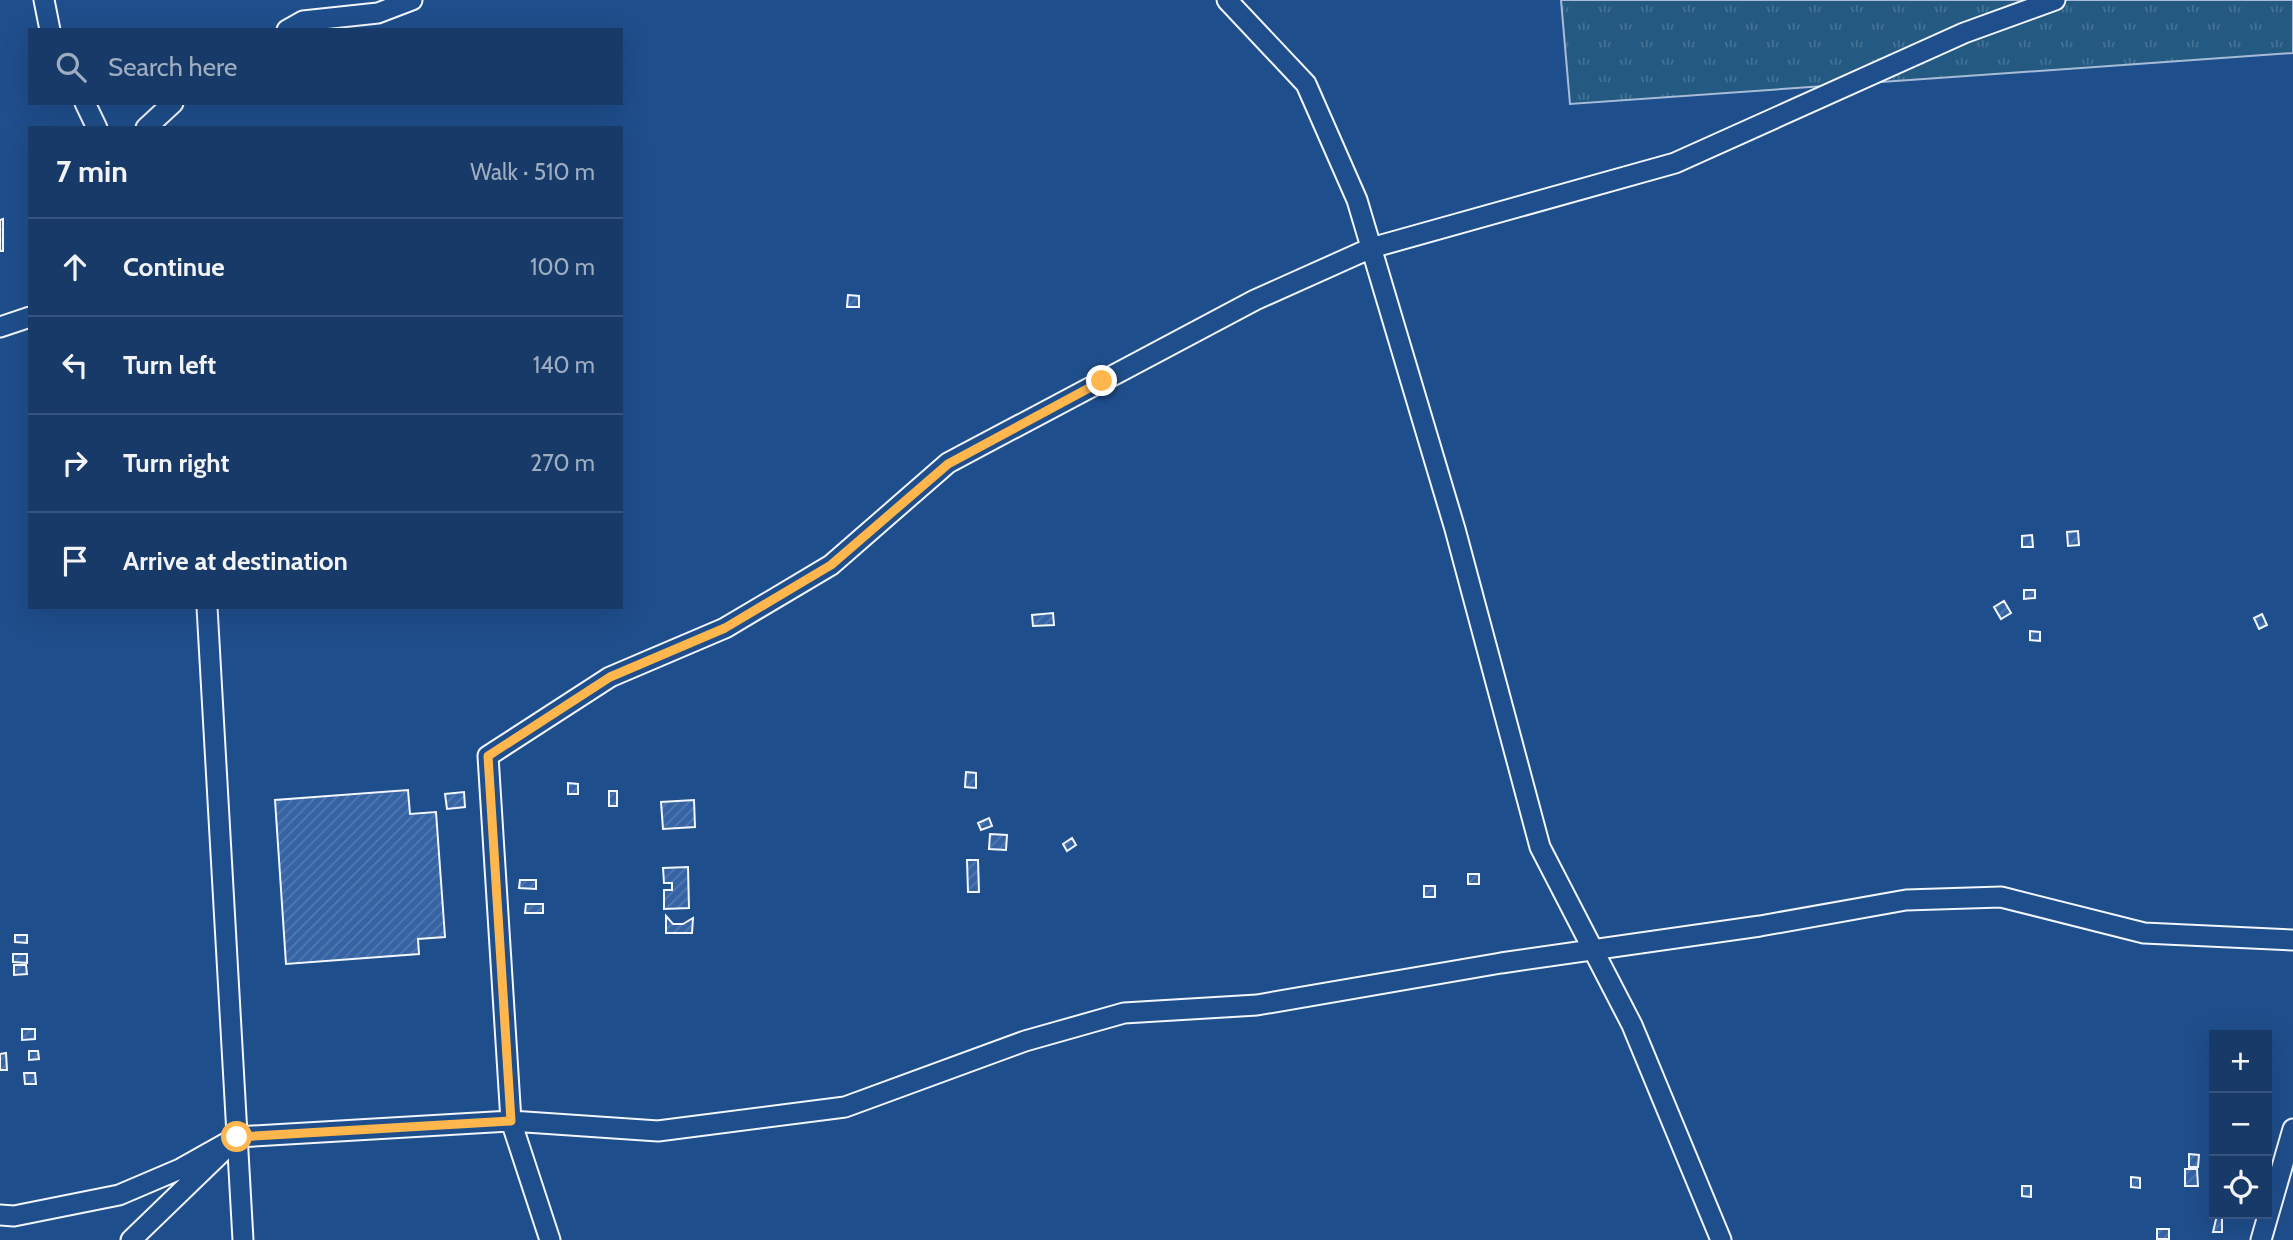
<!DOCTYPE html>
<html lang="en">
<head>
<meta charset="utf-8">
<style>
	:root { --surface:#173a69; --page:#20416f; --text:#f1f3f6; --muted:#9eadc0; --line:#36547d }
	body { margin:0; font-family:Cabin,sans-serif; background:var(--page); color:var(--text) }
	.controls { position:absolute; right:21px; bottom:21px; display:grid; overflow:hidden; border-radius:0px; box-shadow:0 7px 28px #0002 }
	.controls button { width:63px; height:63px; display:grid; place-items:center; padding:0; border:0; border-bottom:2px solid var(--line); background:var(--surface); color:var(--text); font:35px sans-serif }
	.stop { position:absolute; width:21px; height:21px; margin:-16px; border:5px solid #ffb74d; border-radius:50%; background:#fff }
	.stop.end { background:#ffb74d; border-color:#fff; box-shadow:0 2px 7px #0008 }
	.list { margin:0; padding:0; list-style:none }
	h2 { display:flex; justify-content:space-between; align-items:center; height:91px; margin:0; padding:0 28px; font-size:30px }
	h2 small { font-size:23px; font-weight:400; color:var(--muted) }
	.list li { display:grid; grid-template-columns:46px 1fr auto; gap:21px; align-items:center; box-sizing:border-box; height:98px; padding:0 28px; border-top:2px solid var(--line) }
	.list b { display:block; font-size:26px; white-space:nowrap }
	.list em { font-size:23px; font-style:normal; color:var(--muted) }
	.icon { flex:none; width:38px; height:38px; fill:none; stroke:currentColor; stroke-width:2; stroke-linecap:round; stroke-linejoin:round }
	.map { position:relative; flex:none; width:2293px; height:1240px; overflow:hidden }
	.search { position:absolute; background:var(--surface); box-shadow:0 7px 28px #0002; left:28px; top:28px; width:595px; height:77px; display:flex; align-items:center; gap:18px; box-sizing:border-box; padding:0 24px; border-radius:0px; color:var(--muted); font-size:26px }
	.panel { position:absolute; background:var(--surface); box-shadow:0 7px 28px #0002; left:28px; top:126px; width:595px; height:483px; border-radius:0px }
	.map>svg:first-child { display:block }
	.grass { fill:url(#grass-tufts); stroke:#a8bbd7; stroke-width:2 }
	.building { fill:url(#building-hatch); stroke:#f2f6ff; stroke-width:2 }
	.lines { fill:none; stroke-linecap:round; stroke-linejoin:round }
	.minor-casing { stroke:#f2f6ff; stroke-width:23 }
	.minor { stroke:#1f4e8c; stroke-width:19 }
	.route { stroke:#ffb74d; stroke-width:9 }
</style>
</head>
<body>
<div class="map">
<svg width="2293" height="1240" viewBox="0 0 2293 1240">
	<defs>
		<pattern id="grass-tufts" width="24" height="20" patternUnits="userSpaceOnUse" patternTransform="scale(1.75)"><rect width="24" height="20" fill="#245a82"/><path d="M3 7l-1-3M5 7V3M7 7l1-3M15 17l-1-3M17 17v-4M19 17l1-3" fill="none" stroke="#447295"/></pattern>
		<pattern id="building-hatch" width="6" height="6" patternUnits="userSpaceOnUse" patternTransform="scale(1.75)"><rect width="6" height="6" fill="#3563a3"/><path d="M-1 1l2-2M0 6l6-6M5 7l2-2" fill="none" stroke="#537ab1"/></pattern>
	</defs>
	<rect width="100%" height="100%" fill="#1f4e8c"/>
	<path class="grass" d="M1561,0H2293V53L1570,104Z"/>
	<path class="building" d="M3,219V251H0V220Z
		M848,295L859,296V307H847Z
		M2078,531L2079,545L2068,546L2067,532Z
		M2032,535L2033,547H2022V536Z
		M2024,590H2035V598L2024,599Z
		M2004,601L2011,613L2001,619L1994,607Z
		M1053,613L1054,625L1033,626L1032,615Z
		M2262,614L2267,625L2259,629L2254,618Z
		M2030,631L2040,632V641L2030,640Z
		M966,772L976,773V788L965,787Z
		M568,783L578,784V794H568Z
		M408,790L410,814L436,812L445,937L418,939L419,954L286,964L275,800Z
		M609,791H617V806H609Z
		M464,792L465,807L447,809L445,794Z
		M694,800L695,827L663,829L661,802Z
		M989,818L992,826L981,830L978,823Z
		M990,834L1007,835L1006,850L989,849Z
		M1072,838L1076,845L1067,851L1063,844Z
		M967,860H978L979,892H968Z
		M688,867L689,908L664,909V890H672V883H664L663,868Z
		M1468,874H1479V884H1468Z
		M520,880H536V889L519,888Z
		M1424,886H1435V897H1424Z
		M526,904H543V913H525Z
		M666,916L673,924H683L693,918L692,933H666Z
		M15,935H27V943L15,942Z
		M13,954H27V963L13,962Z
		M14,965H26L27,974L14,975Z
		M22,1029H35V1039L22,1040Z
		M29,1051H38L39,1059L29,1060Z
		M6,1053L7,1070H0V1054Z
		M24,1073H35L36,1084H25Z
		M2189,1154L2199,1155L2198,1167H2189Z
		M2185,1169H2197L2198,1186H2185Z
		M2131,1177L2140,1178V1188L2131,1187Z
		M2022,1186H2031V1197L2022,1196Z
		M2217,1215H2222V1232H2213Z
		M2157,1229H2169V1239H2157Z"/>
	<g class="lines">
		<defs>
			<path id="minor" d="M44,0L50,30
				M1227,0L1306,84L1357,200L1455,529L1540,847L1632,1025L1721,1240
				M287,30L303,21L378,13L412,0
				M85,103L97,128
				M146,128L173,103
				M0,327L30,317
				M207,607L243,1240
				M0,1215L14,1216L119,1195L180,1169L237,1137L511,1121L658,1131L845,1107L1025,1041L1124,1013L1257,1005L1501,963L1760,926L1906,900L2001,897L2144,933L2293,940
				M131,1240L221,1153
				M550,1240L511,1121L488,756L610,677L725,628L831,565L948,463L1255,300L1371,248L1675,163L1964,33L2055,0
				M2261,1240L2293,1129"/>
		</defs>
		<use href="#minor" class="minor-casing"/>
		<use href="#minor" class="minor"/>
	</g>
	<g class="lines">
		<path class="route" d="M237,1137L511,1121L488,756L610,677L725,628L831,565L948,464L1102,381"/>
	</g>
</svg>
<div class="controls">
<button>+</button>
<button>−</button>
<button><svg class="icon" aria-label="locate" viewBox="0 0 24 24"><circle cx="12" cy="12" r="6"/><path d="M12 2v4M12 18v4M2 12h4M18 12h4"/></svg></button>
</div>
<div class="stop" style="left:237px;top:1137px"></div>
<div class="stop end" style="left:1102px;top:381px"></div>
<div class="search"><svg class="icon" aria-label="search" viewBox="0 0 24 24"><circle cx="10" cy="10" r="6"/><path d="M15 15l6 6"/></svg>Search here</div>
<section class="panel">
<h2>7 min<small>Walk · 510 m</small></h2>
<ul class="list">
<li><svg class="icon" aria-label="ahead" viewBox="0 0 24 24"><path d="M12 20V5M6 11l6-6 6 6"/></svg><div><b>Continue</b></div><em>100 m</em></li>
<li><svg class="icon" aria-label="left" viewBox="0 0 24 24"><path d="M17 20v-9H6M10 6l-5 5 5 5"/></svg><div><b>Turn left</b></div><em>140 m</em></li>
<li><svg class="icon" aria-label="right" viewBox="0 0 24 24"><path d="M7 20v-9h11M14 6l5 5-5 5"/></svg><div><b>Turn right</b></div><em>270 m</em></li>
<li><svg class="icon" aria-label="arrive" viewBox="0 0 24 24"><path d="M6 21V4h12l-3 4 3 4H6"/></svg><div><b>Arrive at destination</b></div></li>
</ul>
</section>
</div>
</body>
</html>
